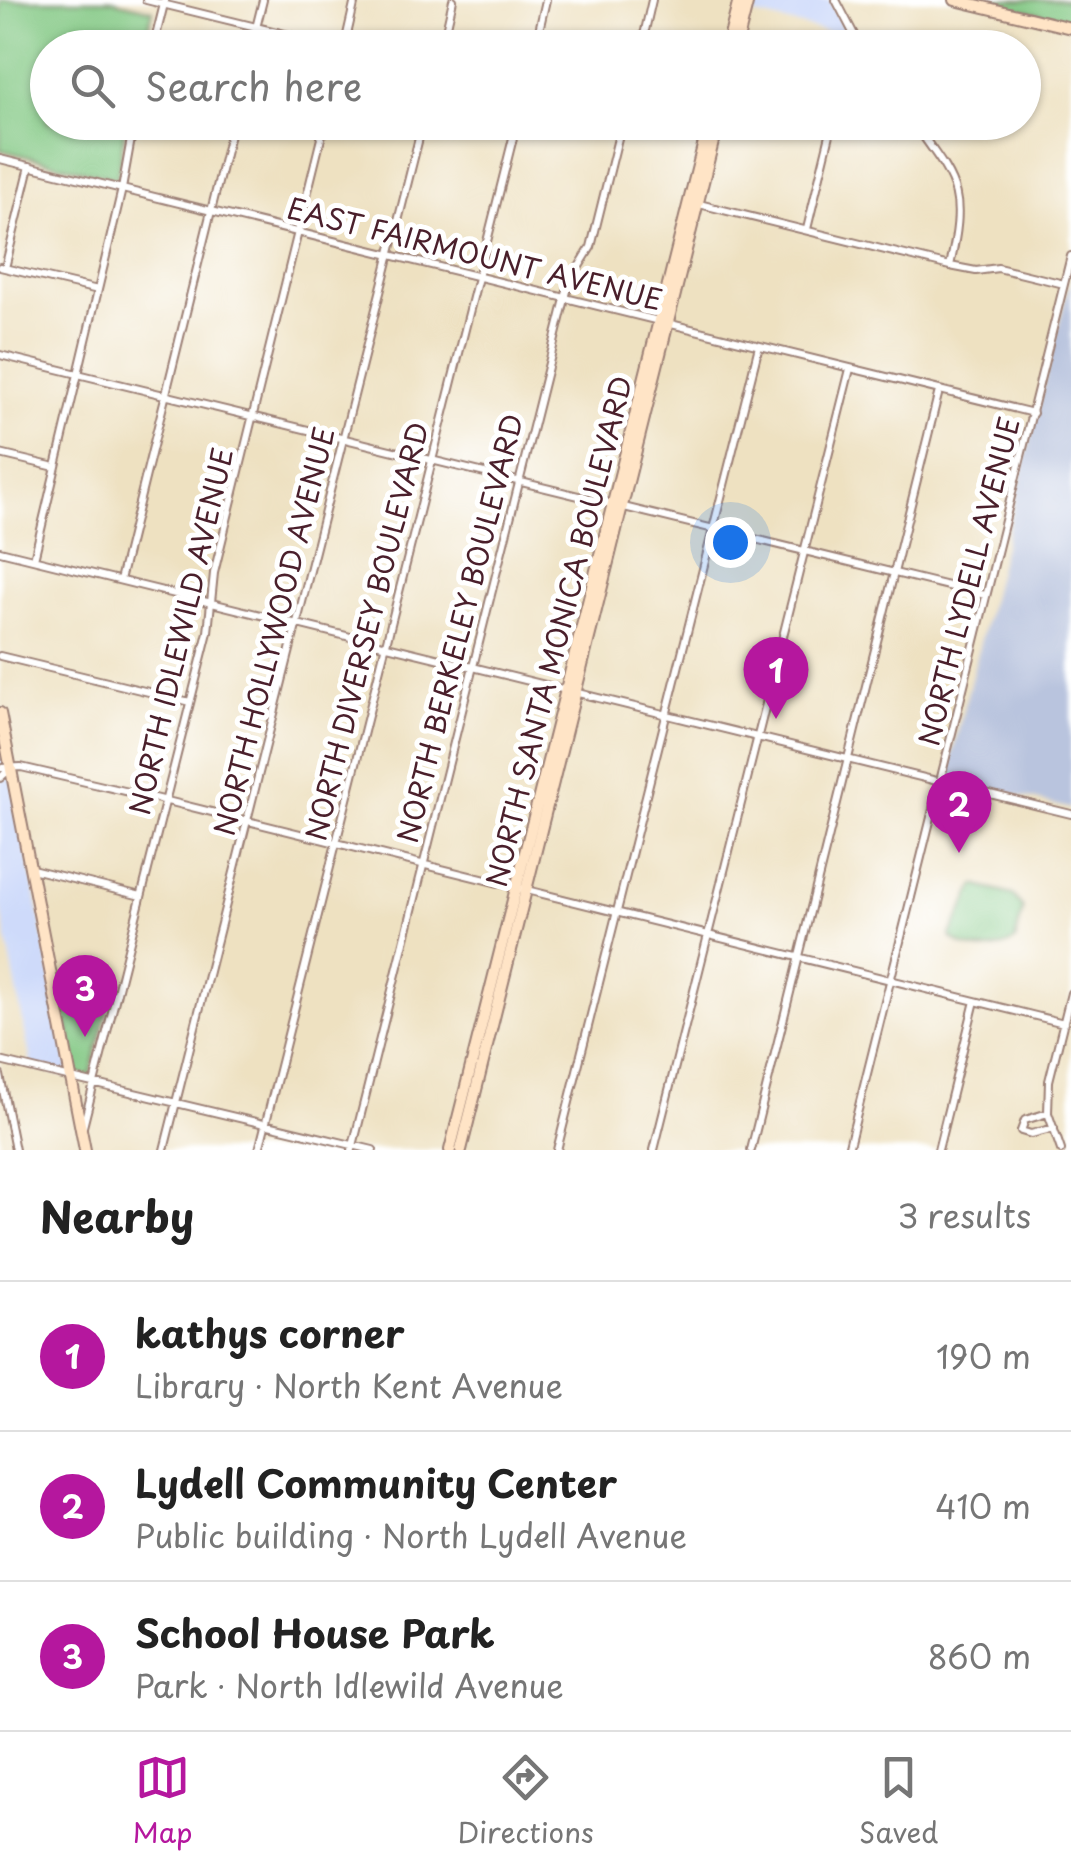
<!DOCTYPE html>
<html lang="en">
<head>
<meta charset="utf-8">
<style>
	:root { --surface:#fff; --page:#f2f2f2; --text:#222; --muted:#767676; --line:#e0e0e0; --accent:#b5179e }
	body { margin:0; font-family:"Playpen Sans",sans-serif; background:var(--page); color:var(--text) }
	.you { position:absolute; left:730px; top:542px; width:35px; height:35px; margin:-25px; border:8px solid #fff; border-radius:50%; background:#1a73e8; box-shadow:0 0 0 15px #1a73e833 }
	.badge { display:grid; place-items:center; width:65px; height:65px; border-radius:50%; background:var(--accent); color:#fff; font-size:32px; font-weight:700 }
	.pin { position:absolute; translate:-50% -82px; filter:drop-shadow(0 2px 5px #0008) }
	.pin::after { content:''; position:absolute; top:52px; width:35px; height:30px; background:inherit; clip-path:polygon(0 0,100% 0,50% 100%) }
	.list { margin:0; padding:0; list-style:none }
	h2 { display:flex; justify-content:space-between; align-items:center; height:130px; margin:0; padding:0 40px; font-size:42px }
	h2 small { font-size:32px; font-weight:400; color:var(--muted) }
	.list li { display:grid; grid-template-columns:65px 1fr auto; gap:30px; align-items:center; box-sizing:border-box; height:150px; padding:0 40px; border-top:2px solid var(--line) }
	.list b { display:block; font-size:38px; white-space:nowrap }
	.list p { margin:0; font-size:32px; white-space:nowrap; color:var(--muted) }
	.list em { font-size:32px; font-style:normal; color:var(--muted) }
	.icon { flex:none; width:55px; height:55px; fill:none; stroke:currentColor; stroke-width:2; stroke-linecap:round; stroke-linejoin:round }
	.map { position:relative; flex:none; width:1071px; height:1150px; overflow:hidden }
	.search { position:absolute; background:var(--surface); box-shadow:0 2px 8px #0004; left:30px; right:30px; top:30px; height:110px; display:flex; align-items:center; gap:25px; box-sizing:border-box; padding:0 35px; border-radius:55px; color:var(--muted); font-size:38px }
	.sheet { height:580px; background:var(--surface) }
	nav { display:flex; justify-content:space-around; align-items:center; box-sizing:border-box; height:140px; border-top:2px solid var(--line); background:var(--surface); font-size:28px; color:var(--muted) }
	nav a { display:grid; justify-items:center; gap:5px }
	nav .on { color:var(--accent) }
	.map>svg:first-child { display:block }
	.built { fill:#cedafa }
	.industrial { fill:#b9c4de }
	.green { fill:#81c782; stroke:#667356; stroke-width:2.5 }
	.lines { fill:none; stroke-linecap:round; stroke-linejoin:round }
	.street-casing { stroke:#9c8076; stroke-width:10 }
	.secondary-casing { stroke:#9c8076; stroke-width:14 }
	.street { stroke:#fff; stroke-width:6 }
	.secondary { stroke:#ffe4c6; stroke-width:10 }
	.labels { text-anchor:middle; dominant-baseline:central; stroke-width:10; stroke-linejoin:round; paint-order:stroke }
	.street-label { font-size:28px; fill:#4a1f2b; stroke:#fff }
</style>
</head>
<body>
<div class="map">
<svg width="1071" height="1150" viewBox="0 0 1071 1150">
	<rect width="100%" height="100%" fill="#fff"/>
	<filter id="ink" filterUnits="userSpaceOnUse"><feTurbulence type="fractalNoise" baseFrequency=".01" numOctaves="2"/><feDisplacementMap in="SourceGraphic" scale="20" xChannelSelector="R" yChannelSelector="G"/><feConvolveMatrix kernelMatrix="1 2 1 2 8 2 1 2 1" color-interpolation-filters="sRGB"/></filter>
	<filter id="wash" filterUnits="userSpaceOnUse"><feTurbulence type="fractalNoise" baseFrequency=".0048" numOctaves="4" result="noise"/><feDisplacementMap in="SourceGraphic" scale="40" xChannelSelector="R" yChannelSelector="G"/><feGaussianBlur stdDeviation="2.25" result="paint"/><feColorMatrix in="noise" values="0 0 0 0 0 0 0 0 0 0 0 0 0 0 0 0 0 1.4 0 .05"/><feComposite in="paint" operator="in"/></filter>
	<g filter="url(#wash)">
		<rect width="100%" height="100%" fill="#eee1c1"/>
		<path class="built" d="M752,0H830L848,37L748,13Z
			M0,713L71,1078L32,1068L0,904V778L10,769L0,768Z"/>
		<path class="industrial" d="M1071,276V809L956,780L949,776L948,772Z"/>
		<path class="green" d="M0,0H111L153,10L144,47L48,48V122L126,123L117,179L0,150Z
			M983,0H1071V22Z
			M975,885L1013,895L1023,909L1015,941C994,953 969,953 950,937Z
			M60,988L110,1000L90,1077L77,1074Z"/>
	</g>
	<g filter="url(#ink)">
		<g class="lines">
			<defs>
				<path id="street" d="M146,0L342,48
					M836,0L861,48
					M153,48L165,0
					M251,48L263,0
					M344,48L355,0
					M442,48L453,0
					M535,48L546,0
					M641,48L652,0
					M649,122L708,137
					M913,122C957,184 967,189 950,266
					M0,159L1033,413
					M695,203L950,266L976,271L998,268L1064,284
					M807,229L833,122
					M0,267L98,290
					M5,268L30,166
					M0,355L985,595
					M0,454L55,467
					M0,551L1071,814
					M34,559L122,189L134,122
					M120,580L233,122
					M0,656L190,702
					M0,768L21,767L159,799L1064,1023
					M0,778L10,769
					M32,869L141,896
					M53,979L116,995
					M0,1061L373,1150
					M0,1075L15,1150
					M1048,1113L1025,1120L1021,1131L1031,1134L1054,1128
					M83,1127L208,632L214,573L325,122
					M164,1150L423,122
					M259,1150L517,122
					M352,1150L569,283L591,247L622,122
					M557,1150L759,346
					M654,1150L850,369
					M751,1150L939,391
					M848,1150L1071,256
					M938,1150L975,1001
					M1061,1150L1048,1113L1049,1081L1071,993"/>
				<path id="secondary" d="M955,0L1071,28
					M727,48L739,0
					M736,48L748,0
					M0,713L85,1150
					M450,1150L709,122
					M461,1150L718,122"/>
			</defs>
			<use href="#street" class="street-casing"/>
			<use href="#secondary" class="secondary-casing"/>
			<use href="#street" class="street"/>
			<use href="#secondary" class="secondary"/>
		</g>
	</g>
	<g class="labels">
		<g class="street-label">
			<text transform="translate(475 253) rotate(14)">EAST FAIRMOUNT AVENUE</text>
			<text transform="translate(968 581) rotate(-76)">NORTH LYDELL AVENUE</text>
			<text transform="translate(459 628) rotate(-76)">NORTH BERKELEY BOULEVARD</text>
			<text transform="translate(180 631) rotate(-77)">NORTH IDLEWILD AVENUE</text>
			<text transform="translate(273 631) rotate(-76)">NORTH HOLLYWOOD AVENUE</text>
			<text transform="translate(366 631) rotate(-76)">NORTH DIVERSEY BOULEVARD</text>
			<text transform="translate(558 631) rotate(-76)">NORTH SANTA MONICA BOULEVARD</text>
		</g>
	</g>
</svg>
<div class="you"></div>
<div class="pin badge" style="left:776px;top:719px">1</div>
<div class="pin badge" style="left:959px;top:853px">2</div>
<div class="pin badge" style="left:85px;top:1037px">3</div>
<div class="search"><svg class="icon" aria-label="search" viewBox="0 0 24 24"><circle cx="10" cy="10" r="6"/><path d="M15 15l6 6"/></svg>Search here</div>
</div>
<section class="sheet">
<h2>Nearby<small>3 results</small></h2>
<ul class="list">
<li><span class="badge">1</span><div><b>kathys corner</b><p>Library · North Kent Avenue</p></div><em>190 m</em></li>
<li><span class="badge">2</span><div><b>Lydell Community Center</b><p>Public building · North Lydell Avenue</p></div><em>410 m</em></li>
<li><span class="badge">3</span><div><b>School House Park</b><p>Park · North Idlewild Avenue</p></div><em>860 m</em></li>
</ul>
</section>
<nav>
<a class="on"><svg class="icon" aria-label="map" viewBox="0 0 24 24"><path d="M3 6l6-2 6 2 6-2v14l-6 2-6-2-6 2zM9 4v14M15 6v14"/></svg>Map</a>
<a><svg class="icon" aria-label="directions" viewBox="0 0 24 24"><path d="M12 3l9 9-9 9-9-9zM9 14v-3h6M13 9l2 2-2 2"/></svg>Directions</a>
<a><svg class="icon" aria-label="saved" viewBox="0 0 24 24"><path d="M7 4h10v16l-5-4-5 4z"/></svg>Saved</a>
</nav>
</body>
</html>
